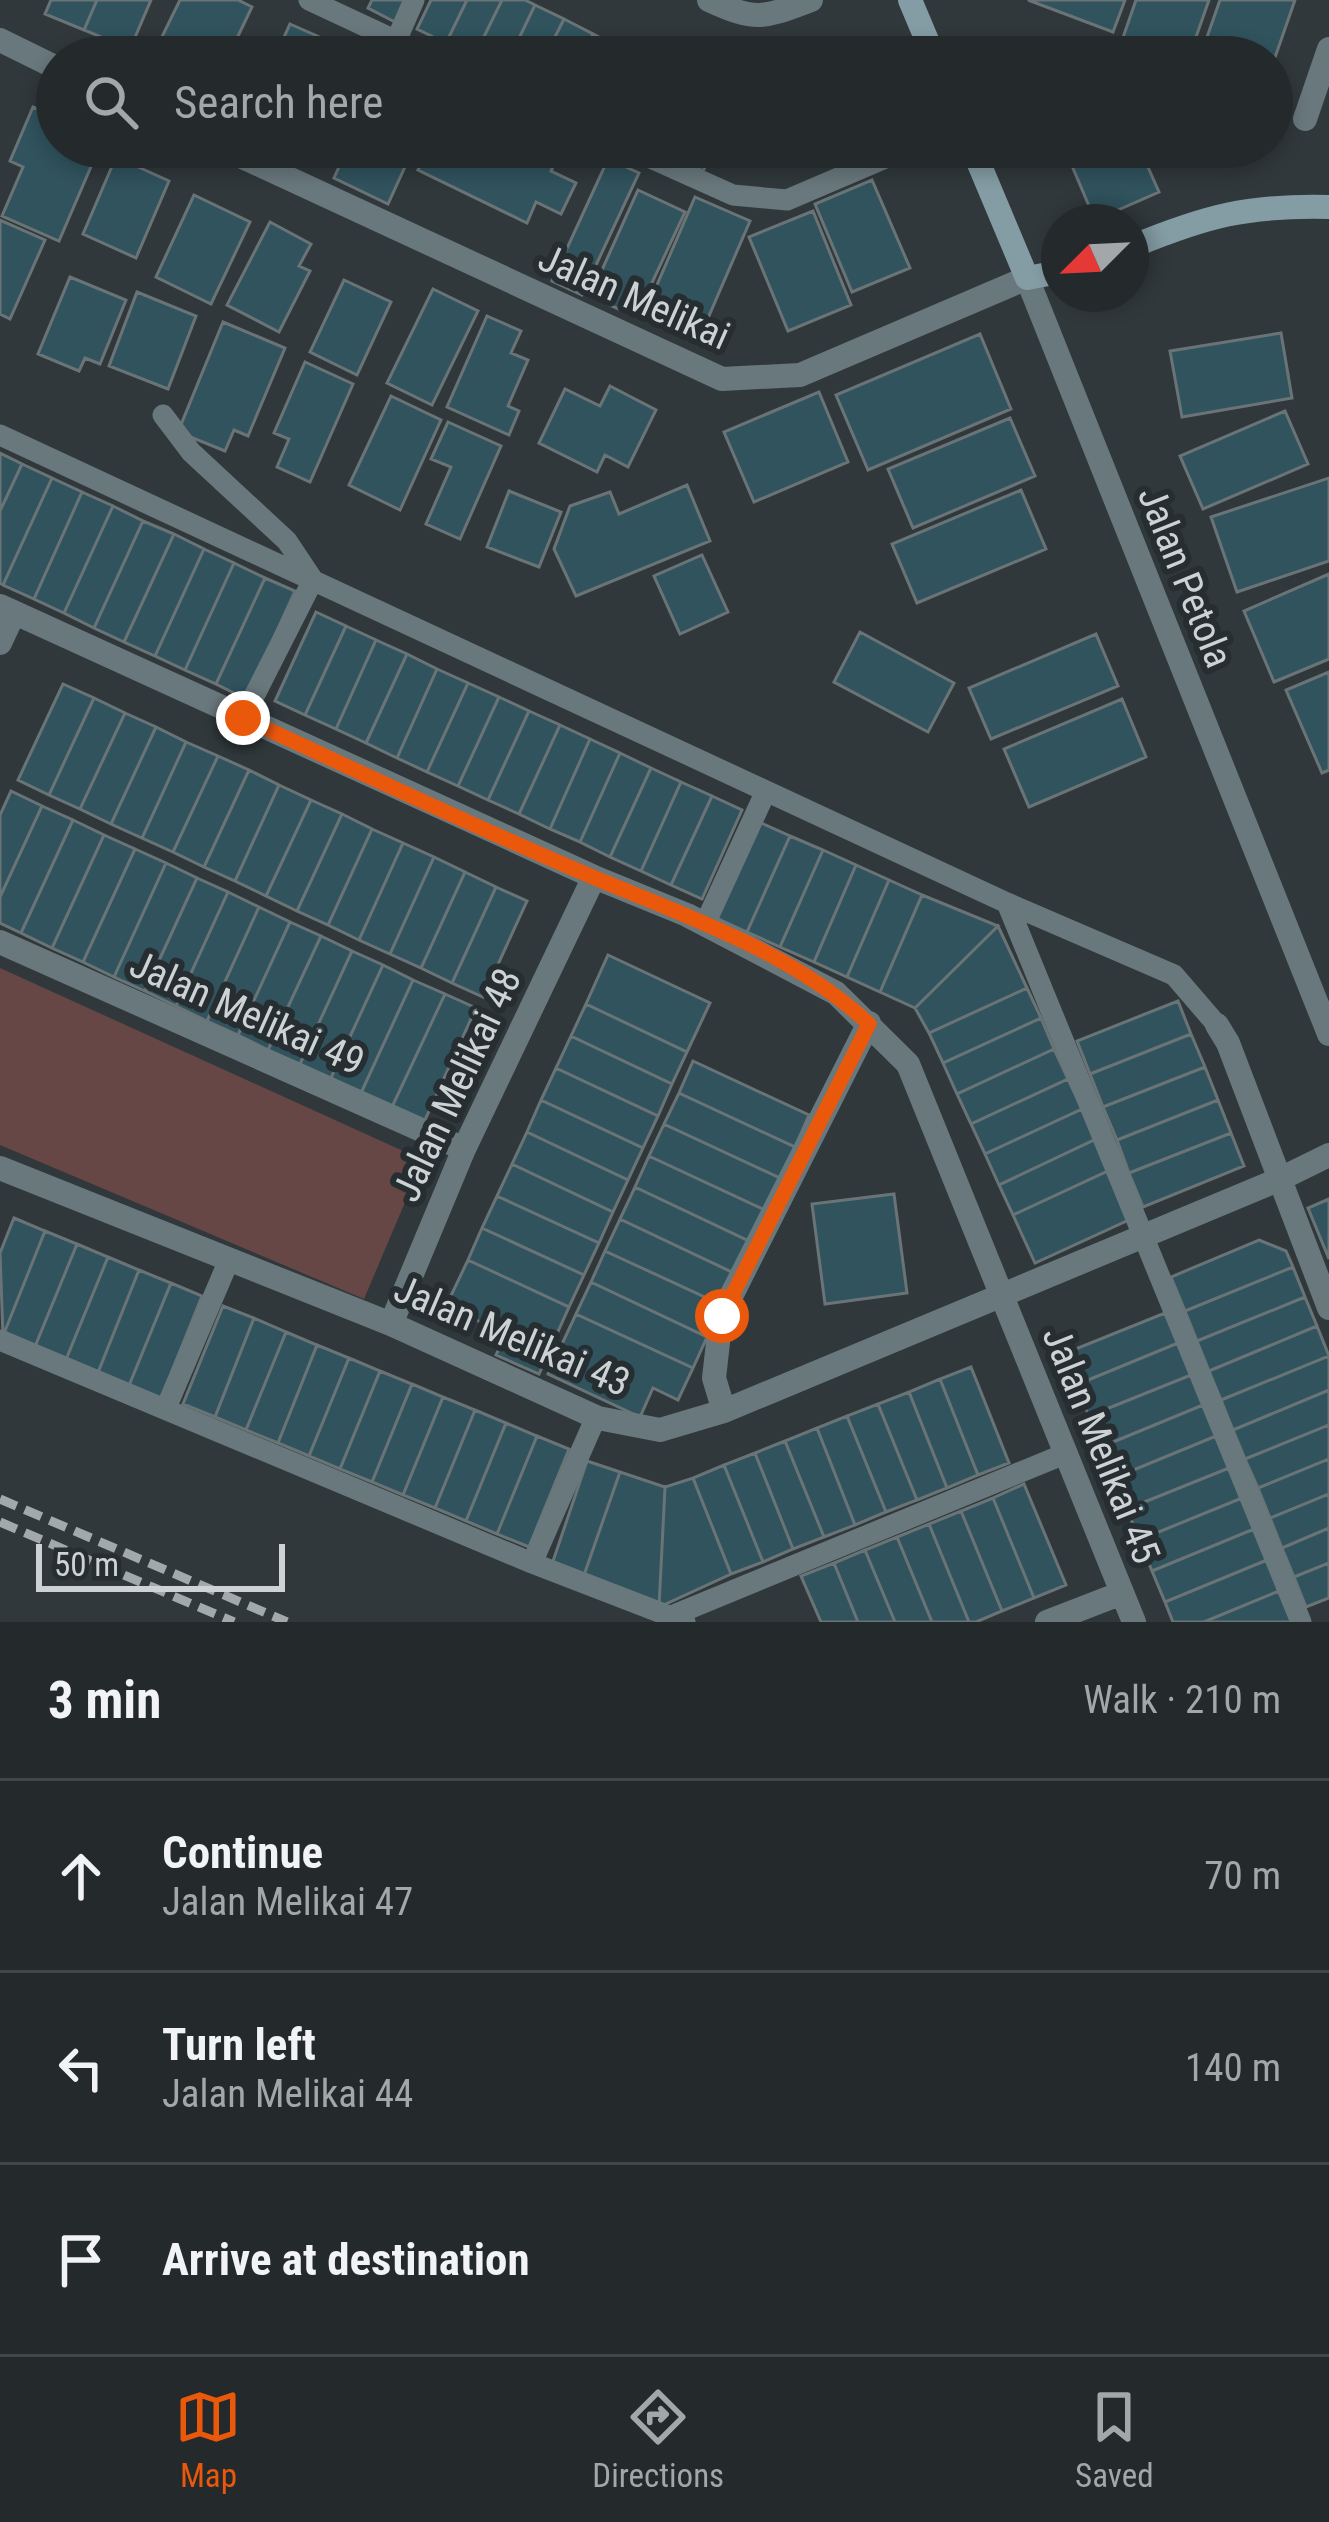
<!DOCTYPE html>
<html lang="en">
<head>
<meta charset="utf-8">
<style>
	:root { --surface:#242a2c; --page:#2c3234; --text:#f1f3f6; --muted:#a3a7a9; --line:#414648; --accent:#ea580c }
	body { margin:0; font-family:"Roboto Condensed",sans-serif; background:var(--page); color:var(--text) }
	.compass { position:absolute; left:1041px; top:204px; width:108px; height:108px; border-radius:50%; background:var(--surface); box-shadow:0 6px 18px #0003; rotate:246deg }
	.scale { position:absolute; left:36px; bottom:30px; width:249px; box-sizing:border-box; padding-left:12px; border:6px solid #cdd3d5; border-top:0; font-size:33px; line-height:42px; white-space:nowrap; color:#cdd3d5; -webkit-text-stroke:9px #262e31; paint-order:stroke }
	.stop { position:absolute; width:36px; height:36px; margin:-27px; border:9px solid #ea580c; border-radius:50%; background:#fff }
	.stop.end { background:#ea580c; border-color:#fff; box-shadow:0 3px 12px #0008 }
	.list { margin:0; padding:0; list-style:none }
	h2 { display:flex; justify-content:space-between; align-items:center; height:156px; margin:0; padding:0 48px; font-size:51px }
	h2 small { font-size:39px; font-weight:400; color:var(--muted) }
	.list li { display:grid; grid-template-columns:78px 1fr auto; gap:36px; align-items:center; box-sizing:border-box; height:192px; padding:0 48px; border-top:3px solid var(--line) }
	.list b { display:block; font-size:45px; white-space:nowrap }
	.list p { margin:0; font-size:39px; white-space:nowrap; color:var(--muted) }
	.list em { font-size:39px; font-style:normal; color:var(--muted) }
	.icon { flex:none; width:66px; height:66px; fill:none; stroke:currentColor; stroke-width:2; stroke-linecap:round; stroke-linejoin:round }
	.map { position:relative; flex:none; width:1329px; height:1622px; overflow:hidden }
	.search { position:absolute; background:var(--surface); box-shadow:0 6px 18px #0003; left:36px; right:36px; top:36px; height:132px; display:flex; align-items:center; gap:30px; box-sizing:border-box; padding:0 42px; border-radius:66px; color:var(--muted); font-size:45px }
	.sheet { height:732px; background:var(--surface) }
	nav { display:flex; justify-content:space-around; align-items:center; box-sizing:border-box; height:168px; border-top:3px solid var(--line); background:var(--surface); font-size:33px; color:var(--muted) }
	nav a { display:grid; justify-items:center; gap:6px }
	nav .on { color:var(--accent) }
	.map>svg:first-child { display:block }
	.green { fill:#664745 }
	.building { fill:#30535e; stroke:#6a7477; stroke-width:3 }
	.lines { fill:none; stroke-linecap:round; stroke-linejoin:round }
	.lane { stroke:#69787d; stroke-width:21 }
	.street { stroke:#69787d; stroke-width:24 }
	.secondary { stroke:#849ca4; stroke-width:24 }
	.rail { stroke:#a2a9ab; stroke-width:9; stroke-dasharray:18 9; stroke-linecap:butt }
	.route { stroke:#ea580c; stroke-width:15 }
	.labels { text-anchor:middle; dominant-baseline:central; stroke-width:12; stroke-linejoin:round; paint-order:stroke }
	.street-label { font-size:39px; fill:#cdd3d5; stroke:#262e31 }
</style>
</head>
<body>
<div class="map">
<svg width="1329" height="1622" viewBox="0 0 1329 1622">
	<rect width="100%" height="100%" fill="#30383b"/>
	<path class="green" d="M0,968L423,1160L364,1299L0,1145Z"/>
	<path class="building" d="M51,0H97L84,30L45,14Z
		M97,0H151L130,49L84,30Z
		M180,0H238L252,7L228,57H152Z
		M372,0H405L395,22L368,8Z
		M431,0H467L446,43L417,29Z
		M467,0H502L474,57L446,43Z
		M502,0H525L535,5L510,57H474Z
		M1028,0H1125L1113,32Z
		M1136,0H1209L1189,57H1141L1119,49Z
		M1220,0H1295L1272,66V57H1200Z
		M535,5L564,19L545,57H510Z
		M564,19L593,34L581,57H545Z
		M290,24L365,57H275Z
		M593,34L621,48L617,57H581Z
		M33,107L57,117V147H75L72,153L93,162L59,241L2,216L23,167L10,161Z
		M348,147H414L388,204L334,178Z
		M429,147H538L558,156L551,171L576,183L561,214L536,202L527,223L418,170Z
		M679,147H715L703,171L675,157Z
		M1064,147H1139L1159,192L1095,220Z
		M116,157L169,181L136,258L83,234Z
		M608,159L639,173L582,295L552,281Z
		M872,180L910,268L852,292L815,204Z
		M638,190L685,212L643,302L633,298L626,312L607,304L615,289L597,281Z
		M194,195L250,222L211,304L156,277Z
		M695,197L750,221L705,325L650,301Z
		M813,211L851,305L788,331L749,237Z
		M0,220L45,240L10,319L0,314Z
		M270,222L311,244L299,266L310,271L279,332L227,305Z
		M70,277L126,300L100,364L85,358L79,371L38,354Z
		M344,280L391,302L357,375L310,352Z
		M433,289L478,311L432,405L387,383Z
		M137,292L196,316L168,389L109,366Z
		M487,316L521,331L511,353L528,360L508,406L519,411L509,435L447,407Z
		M223,322L285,348L248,436L234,430L225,451L178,432Z
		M1281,333L1292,398L1182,417L1170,351Z
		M980,334L1011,409L868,470L836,395Z
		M305,362L353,384L310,482L277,467L289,439L274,433Z
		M610,386L656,410L628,467L605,455L597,472L539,443L565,389L600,406Z
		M819,392L848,462L754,502L724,432Z
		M391,396L441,420L400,510L349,485Z
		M1285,411L1308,464L1203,509L1180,456Z
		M1010,418L1035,476L913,528L888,469Z
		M448,422L501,446L460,539L426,524L451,467L431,459Z
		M0,453L22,464L0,511Z
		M22,464L52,478L3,585L0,583V511Z
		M52,478L82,492L34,599L3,585Z
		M1329,478V561L1237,592L1211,517Z
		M687,485L710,541L576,596L554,549L570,506L610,492L619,514Z
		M1021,490L1046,549L917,603L892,544Z
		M509,491L561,512L539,567L487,547Z
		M82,492L113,506L64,613L34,599Z
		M113,506L143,521L94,628L64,613Z
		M143,521L174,534L124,642L94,628Z
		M174,534L204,549L155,656L124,642Z
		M204,549L234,563L185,670L155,656Z
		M702,555L728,612L680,634L654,576Z
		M234,563L265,578L216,684L185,670Z
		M1329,574V659L1274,682L1244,611Z
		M265,578L295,591L246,699L216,684Z
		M316,612L346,626L305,715L275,701Z
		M346,626L376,640L336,729L305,715Z
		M860,632L954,683L928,732L834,682Z
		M1096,634L1118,686L991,739L969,688Z
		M376,640L407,654L366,743L336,729Z
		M407,654L437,669L397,758L366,743Z
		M437,669L468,683L427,772L397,758Z
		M1329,672V770L1322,773L1286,690Z
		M468,683L499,697L458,786L427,772Z
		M63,684L94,698L49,795L18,780Z
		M499,697L529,711L488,800L458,786Z
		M94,698L125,713L80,809L49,795Z
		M1122,699L1146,757L1029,807L1004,749Z
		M529,711L560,725L519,814L488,800Z
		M125,713L156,727L111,824L80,809Z
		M560,725L590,739L550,829L519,814Z
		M156,727L186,742L142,838L111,824Z
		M590,739L620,753L580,842L550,829Z
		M186,742L218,756L173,852L142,838Z
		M620,753L651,768L610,857L580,842Z
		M218,756L249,770L204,867L173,852Z
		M651,768L681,782L641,871L610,857Z
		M249,770L279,785L235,881L204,867Z
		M681,782L712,796L671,885L641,871Z
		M279,785L311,800L266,896L235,881Z
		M11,791L42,806L0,897V815Z
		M712,796L742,810L702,899L671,885Z
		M311,800L342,814L297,911L266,896Z
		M42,806L73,820L21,933L0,923V897Z
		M342,814L372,829L328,925L297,911Z
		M73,820L104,835L52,948L21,933Z
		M757,821L790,836L747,932L714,917Z
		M372,829L403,843L359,940L328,925Z
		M104,835L135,849L83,962L52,948Z
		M790,836L823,850L780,947L747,932Z
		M403,843L434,857L390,954L359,940Z
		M135,849L166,863L114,977L83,962Z
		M823,850L856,865L814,962L780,947Z
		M434,857L465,872L421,968L390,954Z
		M166,863L197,878L145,991L114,977Z
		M856,865L889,880L847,977L814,962Z
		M465,872L496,887L452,983L421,968Z
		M197,878L228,892L176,1006L145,991Z
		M889,880L922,895L880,992L847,977Z
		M496,887L527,901L483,997L452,983Z
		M228,892L259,907L207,1021L176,1006Z
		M922,895L998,926L915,1008L880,992Z
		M259,907L290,922L238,1035L207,1021Z
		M290,922L321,936L268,1050L238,1035Z
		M998,926L1027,988L929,1033L915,1008Z
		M321,936L352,951L300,1064L268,1050Z
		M352,951L383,965L331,1078L300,1064Z
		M608,955L710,1003L687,1052L586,1004Z
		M383,965L413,980L361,1093L331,1078Z
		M413,980L445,994L392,1107L361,1093Z
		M1027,988L1041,1018L943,1063L929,1033Z
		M445,994L476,1008L424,1122L392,1107Z
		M1178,1001L1191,1034L1090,1074L1077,1041Z
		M586,1004L687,1052L672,1084L571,1036Z
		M1041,1018L1054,1049L957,1094L943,1063Z
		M1191,1034L1205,1067L1103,1107L1090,1074Z
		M571,1036L672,1084L658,1116L556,1068Z
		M1054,1049L1068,1079L971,1124L957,1094Z
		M693,1061L809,1115L795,1147L679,1093Z
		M1205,1067L1218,1100L1117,1140L1103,1107Z
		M556,1068L658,1116L643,1148L541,1100Z
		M1068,1079L1082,1109L985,1154L971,1124Z
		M679,1093L795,1147L780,1178L664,1124Z
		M541,1100L643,1148L628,1180L527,1132Z
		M1218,1100L1231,1133L1129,1173L1117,1140Z
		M1082,1109L1096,1139L999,1185L985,1154Z
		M664,1124L780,1178L765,1210L649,1156Z
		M527,1132L628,1180L613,1212L512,1164Z
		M1231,1133L1244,1166L1143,1207L1129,1173Z
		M1096,1139L1110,1170L1013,1215L999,1185Z
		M649,1156L765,1210L751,1242L635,1187Z
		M512,1164L613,1212L599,1243L497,1196Z
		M1110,1170L1133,1218L1035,1263L1013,1215Z
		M635,1187L751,1242L736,1274L620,1219Z
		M894,1194L907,1293L825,1304L812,1204Z
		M497,1196L599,1243L584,1275L482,1228Z
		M1329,1199V1259L1308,1208Z
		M14,1218L45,1231L3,1336L0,1253Z
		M620,1219L736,1274L722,1305L605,1251Z
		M482,1228L584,1275L569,1307L468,1260Z
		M45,1231L77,1244L34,1349L3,1336Z
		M1259,1240L1286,1251L1293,1267L1185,1311L1171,1277Z
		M77,1244L108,1257L65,1362L34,1349Z
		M605,1251L722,1305L707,1337L591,1282Z
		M108,1257L139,1270L97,1375L65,1362Z
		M468,1260L569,1307L539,1374L496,1355L506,1334L446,1306Z
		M1293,1267L1305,1297L1197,1341L1185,1311Z
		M139,1270L171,1283L128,1388L97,1375Z
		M591,1282L707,1337L693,1368L576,1314Z
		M171,1283L202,1296L160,1401L128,1388Z
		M1305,1297L1317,1326L1209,1371L1197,1341Z
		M223,1306L254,1318L215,1417L183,1404Z
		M1165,1313L1178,1343L1076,1385L1063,1354Z
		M576,1314L693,1368L678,1400L653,1388L640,1417L548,1374Z
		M254,1318L286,1332L246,1430L215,1417Z
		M1317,1326L1329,1356L1221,1400L1209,1371Z
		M286,1332L317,1345L278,1443L246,1430Z
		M1178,1343L1191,1375L1089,1416L1076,1385Z
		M317,1345L349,1358L309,1456L278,1443Z
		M1329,1356V1390L1233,1430L1221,1400Z
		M349,1358L380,1371L340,1469L309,1456Z
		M971,1367L1009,1463L978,1475L940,1379Z
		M380,1371L412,1384L372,1482L340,1469Z
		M1191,1375L1203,1405L1101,1447L1089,1416Z
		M940,1379L978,1475L947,1488L909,1392Z
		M412,1384L443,1397L403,1495L372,1482Z
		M1329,1390V1425L1245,1459L1233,1430Z
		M909,1392L947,1488L917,1500L878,1404Z
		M443,1397L475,1410L435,1508L403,1495Z
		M878,1404L917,1500L886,1512L847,1416Z
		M1203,1405L1216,1436L1114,1478L1101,1447Z
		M475,1410L506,1423L466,1521L435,1508Z
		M847,1416L886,1512L855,1525L817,1428Z
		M506,1423L537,1436L497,1534L466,1521Z
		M1329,1425V1459L1258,1488L1245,1459Z
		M817,1428L855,1525L824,1537L785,1441Z
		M537,1436L569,1449L529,1547L497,1534Z
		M1216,1436L1229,1468L1127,1509L1114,1478Z
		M785,1441L824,1537L793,1549L755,1453Z
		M755,1453L793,1549L763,1562L724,1465Z
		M1329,1459V1494L1270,1518L1258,1488Z
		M587,1461L620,1472L583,1578L551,1567Z
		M724,1465L763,1562L731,1574L693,1478Z
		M1229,1468L1242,1498L1139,1540L1127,1509Z
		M620,1472L665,1487L659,1607L583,1578Z
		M693,1478L731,1574L659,1607L665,1487Z
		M1024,1484L1066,1585L1034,1598L993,1498Z
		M1329,1494V1528L1282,1548L1270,1518Z
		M993,1498L1034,1598L1002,1611L961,1511Z
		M1242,1498L1254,1529L1152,1571L1139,1540Z
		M961,1511L1002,1611L976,1622H969L929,1524Z
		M929,1524L969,1622H932L897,1537Z
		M1329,1528V1563L1294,1577L1282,1548Z
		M1254,1529L1267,1560L1165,1602L1152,1571Z
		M897,1537L932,1622H895L865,1550Z
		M865,1550L895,1622H858L834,1563Z
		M1267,1560L1279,1591L1204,1622H1173L1165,1602Z
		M834,1563L858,1622H821L801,1576Z
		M1329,1563V1598L1306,1607L1294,1577Z
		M1279,1591L1292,1622H1204Z"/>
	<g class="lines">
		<path class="lane" d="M309,0L431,57
			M396,41L414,0
			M626,147L733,195L787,200L911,147
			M163,415L191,452L287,541L313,580L243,718
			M0,435L1007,903L1174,975L1217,1025
			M1007,903L1301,1622
			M705,924L766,791
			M0,1340L532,1563L685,1622
			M166,1408L229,1260
			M532,1563L596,1417
			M669,1617L1067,1453"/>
		<path class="street" d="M709,0C757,22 763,18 811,0
			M0,40L57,68
			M1305,119L1329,49
			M221,147L722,379L800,375L1027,278L1329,1034
			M0,606L594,877L687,915L836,993L908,1064L1134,1622
			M0,643L14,613
			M0,942L464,1149
			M1217,1025L1228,1043L1329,1308
			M0,1168L391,1324L598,1418L660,1430L724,1411L1278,1180L1329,1155
			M391,1324L464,1149L594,877
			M724,1411L714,1378L721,1316L869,1023
			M1047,1622L1122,1593"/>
		<path class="secondary" d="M910,0L934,57
			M972,147L1027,278L1059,272
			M1131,247C1206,216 1247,205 1329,207"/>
		<path class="rail" d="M0,1499L287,1622
			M0,1522L234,1622"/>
	</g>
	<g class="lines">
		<path class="route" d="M243,718C360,772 476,828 595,878C688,917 794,953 869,1024L722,1316"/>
	</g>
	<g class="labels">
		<g class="street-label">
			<text transform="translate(634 297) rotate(24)">Jalan Melikai</text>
			<text transform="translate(1185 577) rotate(68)">Jalan Petola</text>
			<text transform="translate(247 1013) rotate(24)">Jalan Melikai 49</text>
			<text transform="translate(457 1085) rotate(-65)">Jalan Melikai 48</text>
			<text transform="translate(512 1336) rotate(23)">Jalan Melikai 43</text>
			<text transform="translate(1101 1445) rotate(68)">Jalan Melikai 45</text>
		</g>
	</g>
</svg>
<svg class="compass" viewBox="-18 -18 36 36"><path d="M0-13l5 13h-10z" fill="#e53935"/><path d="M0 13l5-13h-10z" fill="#a3a7a9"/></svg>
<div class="scale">50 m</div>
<div class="stop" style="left:722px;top:1316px"></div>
<div class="stop end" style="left:243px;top:718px"></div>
<div class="search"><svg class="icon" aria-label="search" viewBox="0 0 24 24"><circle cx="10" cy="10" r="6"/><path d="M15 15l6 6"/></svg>Search here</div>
</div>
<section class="sheet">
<h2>3 min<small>Walk · 210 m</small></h2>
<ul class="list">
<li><svg class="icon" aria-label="ahead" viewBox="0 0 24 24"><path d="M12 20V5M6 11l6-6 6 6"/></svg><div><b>Continue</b><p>Jalan Melikai 47</p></div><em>70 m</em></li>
<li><svg class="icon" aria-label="left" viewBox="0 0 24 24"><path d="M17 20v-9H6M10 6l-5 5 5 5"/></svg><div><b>Turn left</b><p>Jalan Melikai 44</p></div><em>140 m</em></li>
<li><svg class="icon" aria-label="arrive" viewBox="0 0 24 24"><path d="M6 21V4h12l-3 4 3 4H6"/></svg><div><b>Arrive at destination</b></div></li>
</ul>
</section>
<nav>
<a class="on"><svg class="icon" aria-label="map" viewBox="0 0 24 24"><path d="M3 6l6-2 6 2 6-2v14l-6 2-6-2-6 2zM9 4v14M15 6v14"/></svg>Map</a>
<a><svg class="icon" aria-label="directions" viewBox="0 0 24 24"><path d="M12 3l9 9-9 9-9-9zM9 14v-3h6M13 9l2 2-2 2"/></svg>Directions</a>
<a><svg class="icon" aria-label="saved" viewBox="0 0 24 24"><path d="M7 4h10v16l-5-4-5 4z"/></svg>Saved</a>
</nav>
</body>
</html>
